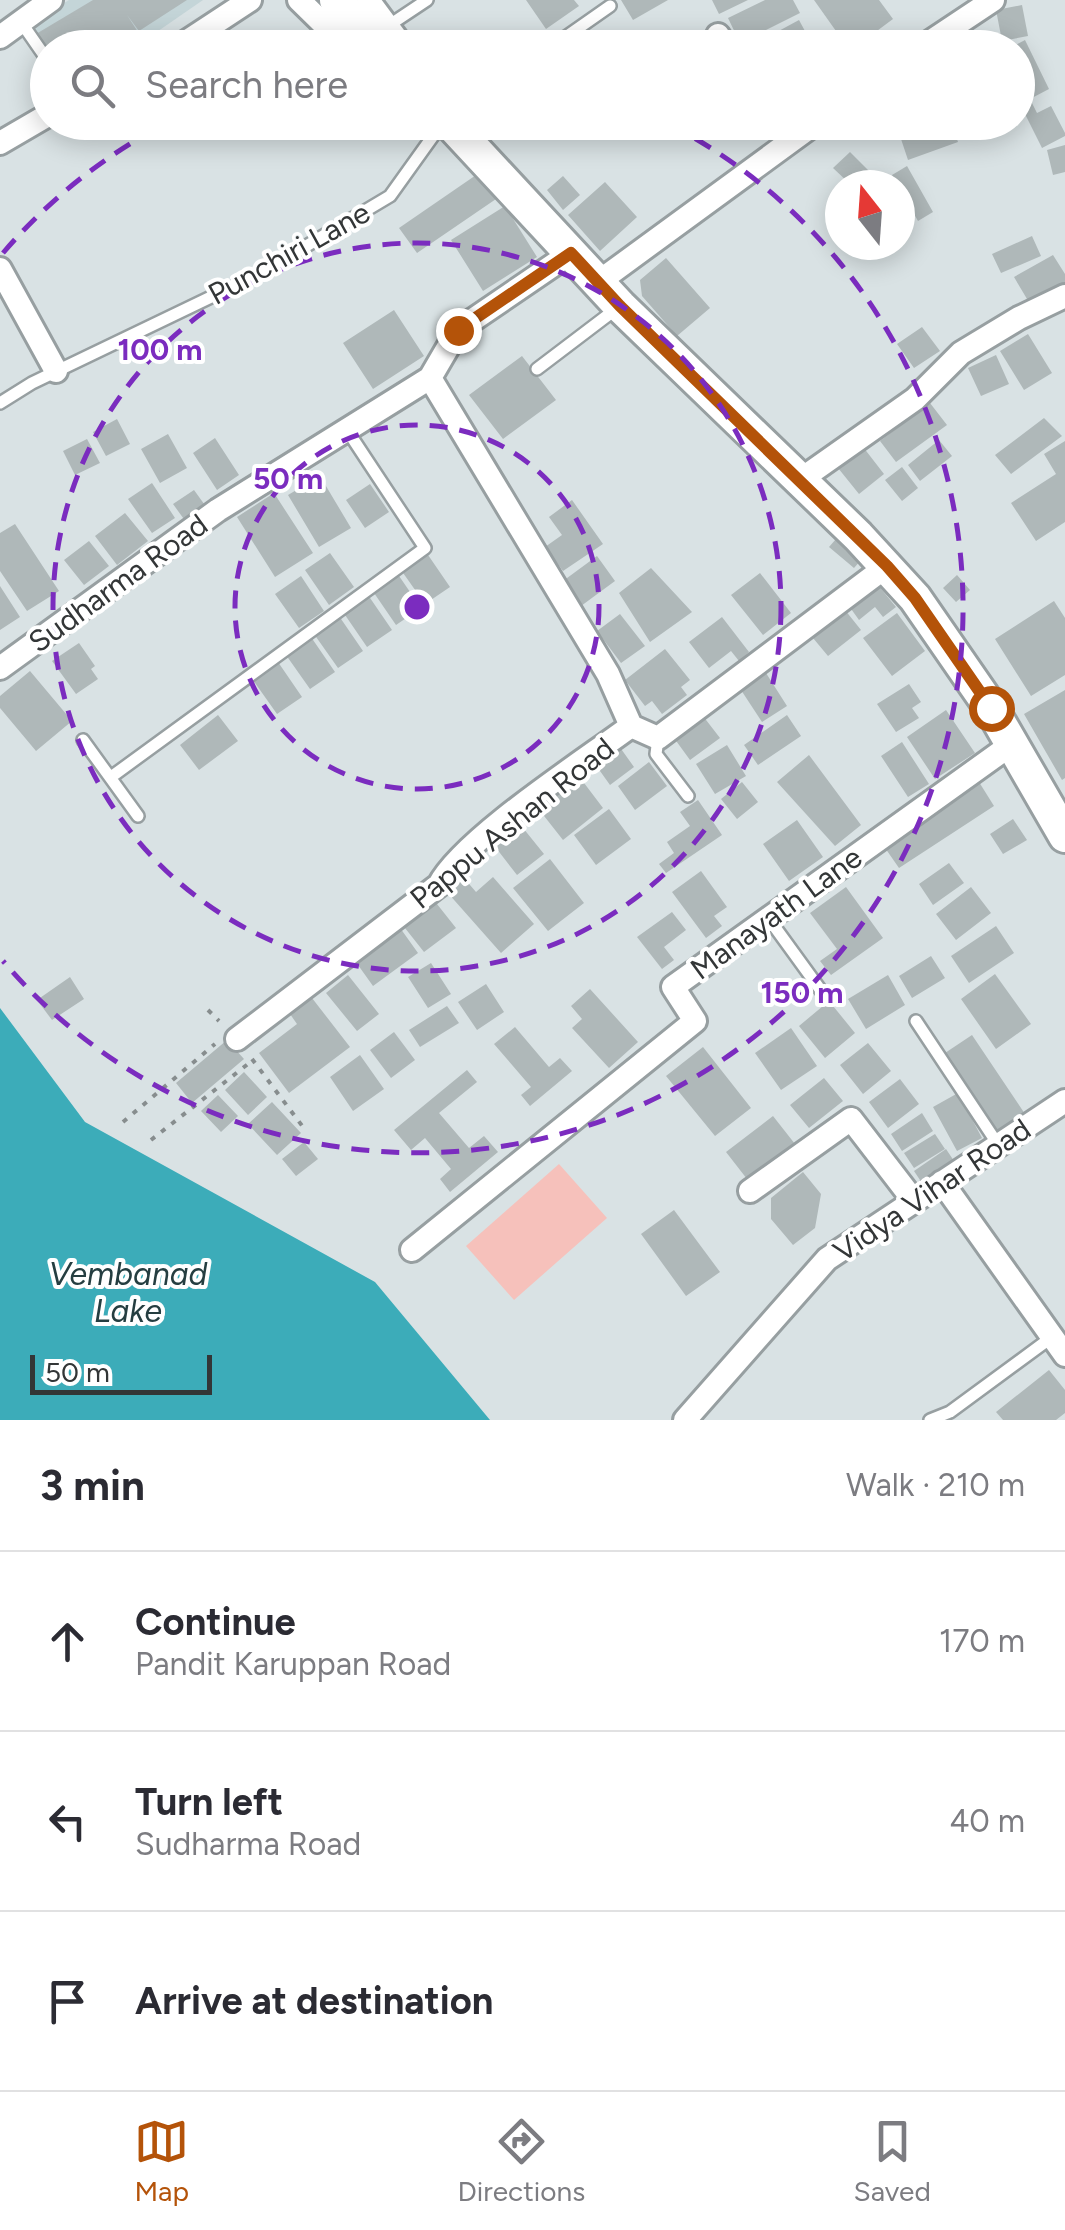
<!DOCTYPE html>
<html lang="en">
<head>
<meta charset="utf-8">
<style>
	:root { --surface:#fff; --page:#f2f2f3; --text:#2b2b33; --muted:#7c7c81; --line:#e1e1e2; --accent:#b45309 }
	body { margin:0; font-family:Figtree,sans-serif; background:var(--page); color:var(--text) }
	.compass { position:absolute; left:825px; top:170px; width:90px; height:90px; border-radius:50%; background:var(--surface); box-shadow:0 5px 25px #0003; rotate:343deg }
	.scale { position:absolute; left:30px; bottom:25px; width:182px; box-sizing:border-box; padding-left:10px; border:5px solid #333637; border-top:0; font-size:28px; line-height:35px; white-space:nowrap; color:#333637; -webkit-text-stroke:8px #fff; paint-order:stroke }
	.stop { position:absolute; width:30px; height:30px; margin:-22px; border:8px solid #b45309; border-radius:50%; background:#fff }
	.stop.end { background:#b45309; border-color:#fff; box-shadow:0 2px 10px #0008 }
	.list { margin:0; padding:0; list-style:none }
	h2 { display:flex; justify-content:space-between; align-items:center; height:130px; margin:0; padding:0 40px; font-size:42px }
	h2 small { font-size:32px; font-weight:400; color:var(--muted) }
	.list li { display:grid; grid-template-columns:65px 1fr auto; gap:30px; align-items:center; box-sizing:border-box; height:180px; padding:0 40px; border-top:2px solid var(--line) }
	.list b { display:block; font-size:38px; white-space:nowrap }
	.list p { margin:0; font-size:32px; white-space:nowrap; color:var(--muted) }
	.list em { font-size:32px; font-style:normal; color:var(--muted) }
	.icon { flex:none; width:55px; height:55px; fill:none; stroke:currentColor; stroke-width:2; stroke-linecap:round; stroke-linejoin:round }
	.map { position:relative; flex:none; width:1065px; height:1420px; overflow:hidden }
	.search { position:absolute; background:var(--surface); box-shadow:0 5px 25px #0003; left:30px; right:30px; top:30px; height:110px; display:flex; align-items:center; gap:25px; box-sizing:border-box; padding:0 35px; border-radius:55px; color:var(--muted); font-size:38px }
	.sheet { height:670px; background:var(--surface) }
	nav { display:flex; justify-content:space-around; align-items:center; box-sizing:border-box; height:140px; border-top:2px solid var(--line); background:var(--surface); font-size:28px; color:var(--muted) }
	nav a { display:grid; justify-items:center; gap:5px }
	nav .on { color:var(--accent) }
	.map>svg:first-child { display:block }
	.built { fill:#c4d5d8 }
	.green { fill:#f6c1bb }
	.water { fill:#3cacb9 }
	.building { fill:#afb8b9 }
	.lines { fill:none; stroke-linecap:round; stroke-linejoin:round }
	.lane-casing { stroke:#979fa1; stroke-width:16 }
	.street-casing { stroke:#979fa1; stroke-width:28 }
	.secondary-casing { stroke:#979fa1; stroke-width:38 }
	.path { stroke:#878d8e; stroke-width:4; stroke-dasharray:5 8; stroke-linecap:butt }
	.lane { stroke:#fff; stroke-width:11 }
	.street { stroke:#fff; stroke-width:22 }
	.secondary { stroke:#fff; stroke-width:32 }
	.route { stroke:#b45309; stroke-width:12 }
	.ring { fill:none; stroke:#7b2cbf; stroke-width:5; stroke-dasharray:18 12 }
	.labels { text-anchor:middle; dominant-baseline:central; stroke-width:8; stroke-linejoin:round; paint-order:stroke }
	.street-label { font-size:30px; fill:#333637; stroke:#fff }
	.water-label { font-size:32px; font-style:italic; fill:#253e41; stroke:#fff }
	.centre { fill:#7b2cbf; stroke:#fff; stroke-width:5 }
	.ring-label { font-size:30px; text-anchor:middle; font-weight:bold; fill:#7b2cbf; stroke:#fff; stroke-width:8; stroke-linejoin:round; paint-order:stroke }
</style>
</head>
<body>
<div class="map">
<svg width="1065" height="1420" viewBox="0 0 1065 1420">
	<rect width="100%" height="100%" fill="#d9e2e4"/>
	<path class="built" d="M69,0H203L135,47L48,48L47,72L20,31Z"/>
	<path class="green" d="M559,1164L607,1218L514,1300L466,1246Z"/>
	<path class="water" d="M0,1008L85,1122L375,1282L490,1420H0Z"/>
	<path class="building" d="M93,0H187L139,31L127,15L138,32L113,48H48V53L36,34Z
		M526,0H574L579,6L546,29Z
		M621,0H668L633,20Z
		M712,0H748L719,14Z
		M765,0H793L800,13L740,43L728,18Z
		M814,0H879L893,19L854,48H848Z
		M1022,5L1028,36L1002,41L996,10Z
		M799,20L812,44L805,48H747Z
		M1025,40L1049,89L1030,99L1037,113L1051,106L1065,133V136L1042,148L1024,112L1018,115V48H1010Z
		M928,122H951L958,142L908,160L899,133Z
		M1065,145V172L1053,175L1047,150Z
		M850,152L883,185H851L833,168Z
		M907,166L933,212L918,221L892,175Z
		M479,173L496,199L417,253L399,228Z
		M563,176L580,195L563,210L547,190Z
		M605,182L637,217L600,251L568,215Z
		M505,206L537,257L483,291L451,240Z
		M1032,236L1041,256L1001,273L992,254Z
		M1053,255L1065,274V283L1030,304L1014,277Z
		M666,258L710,308L677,336L642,296L640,280Z
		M394,310L424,356L373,389L343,343Z
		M922,327L940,351L914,368L897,344Z
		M1028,334L1052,373L1024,390L1000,351Z
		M996,355L1009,384L981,396L968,368Z
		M522,356L556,400L503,439L469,395Z
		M930,403L947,425L896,462L880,441Z
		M1044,418L1062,436L1011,474L995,455Z
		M117,419L130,444L106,456L93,432Z
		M168,434L187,468L160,483L141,449Z
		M215,438L239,475L217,490L193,453Z
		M87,439L100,463L75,475L63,451Z
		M939,440L952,456L920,481L908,465Z
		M1065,441V522L1036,541L1011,503L1056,474L1044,454Z
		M860,443L884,474L859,494L834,463Z
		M902,467L918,488L902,501L885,480Z
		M320,476L351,528L319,547L288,495Z
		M152,483L175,518L152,533L128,499Z
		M370,484L389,512L365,528L346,500Z
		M194,490L207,508L186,522L173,504Z
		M274,493L313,553L275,577L237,517Z
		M572,500L603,544L563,571L545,547L562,535L549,517Z
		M125,513L148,541L117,565L95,536Z
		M15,524L59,591L27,611L0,571V533Z
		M836,539L861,560L854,568L829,547Z
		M89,541L109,566L84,585L64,560Z
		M426,552L450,587L425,604L401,570Z
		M330,553L354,587L329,605L305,570Z
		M597,556L615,581L581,606L563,581Z
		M651,568L692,612L650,642L619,593Z
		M397,573L421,608L396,625L372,590Z
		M760,573L791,613L763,635L731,595Z
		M957,575L970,590L956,602L943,588Z
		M301,576L324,611L299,628L275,594Z
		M877,584L896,607L883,617L875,607L859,620L849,606Z
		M0,586L20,617L0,630Z
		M368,595L392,630L367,647L343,612Z
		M1054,601L1065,618V675L1031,696L995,639Z
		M841,605L861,630L828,656L808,632Z
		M897,613L925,651L892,676L863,638Z
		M620,614L645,646L621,663L597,631Z
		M339,616L363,651L338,668L314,634Z
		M722,617L749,652L739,661L731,651L709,668L689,642Z
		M311,637L335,672L310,689L286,655Z
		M79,643L95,666L91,669L98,679L76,694L52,661Z
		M665,649L690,680L681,687L687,695L662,714L652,701L645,706L625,680Z
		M278,662L302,697L277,714L253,680Z
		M30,671L72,721L36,751L0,708V696Z
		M766,673L787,706L762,722L741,690Z
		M909,684L921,702L912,708L919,718L896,732L877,704Z
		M1065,690V778L1062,780L1024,714Z
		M946,710L975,753L935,779L907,737Z
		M218,715L238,741L199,770L180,745Z
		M787,715L801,736L758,765L744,745Z
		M703,716L720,738L690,760L674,738Z
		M902,742L929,784L908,797L881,756Z
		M727,745L746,776L715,794L696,764Z
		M619,746L634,767L610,785L595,764Z
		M809,755L861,825L835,846L777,782Z
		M649,762L667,786L635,810L618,786Z
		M578,775L603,808L563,840L537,807Z
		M742,782L758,802L737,819L721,799Z
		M979,782L994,806L899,868L883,845Z
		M698,800L722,835L666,873L659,864L674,853L667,842L690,826L680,812Z
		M609,809L631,839L596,865L574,835Z
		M1013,819L1027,840L1003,854L990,834Z
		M797,820L823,857L789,881L763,844Z
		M519,823L544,854L517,875L493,844Z
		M550,859L584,903L548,931L513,888Z
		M949,863L964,883L933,905L919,884Z
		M701,871L727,907L714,916L722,926L706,938L672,892Z
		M493,877L534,924L501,953L447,892L464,878L476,892Z
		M846,887L883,938L831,975L820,961L837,949L810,913Z
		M971,887L991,913L956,940L936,914Z
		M433,899L456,928L424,952L401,923Z
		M672,912L686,930L664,947L674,960L662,969L637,937Z
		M398,925L418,953L373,986L353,958Z
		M996,926L1014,953L969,983L951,956Z
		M931,956L945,978L912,998L899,976Z
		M431,963L451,994L428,1008L408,977Z
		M995,974L1031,1024L996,1049L961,999Z
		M348,975L379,1014L357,1031L326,993Z
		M888,975L905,1005L866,1029L848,999Z
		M70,977L84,999L52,1020L37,1000Z
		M486,984L504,1012L477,1030L458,1002Z
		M590,989L638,1042L609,1068L572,1028L582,1019L571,1006Z
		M312,998L350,1047L289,1093L259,1053L297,1024L290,1014Z
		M829,1001L855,1033L825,1058L799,1026Z
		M447,1006L459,1023L420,1047L409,1030Z
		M515,1027L549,1067L560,1058L572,1071L530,1106L521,1095L531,1087L494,1044Z
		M791,1028L817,1066L781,1090L755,1053Z
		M394,1032L415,1060L391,1078L370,1050Z
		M972,1035L1025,1114L998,1132L945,1053Z
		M227,1040L244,1059L192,1103L176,1083Z
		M868,1043L891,1071L863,1094L840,1065Z
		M703,1047L751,1108L715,1136L666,1076Z
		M360,1055L384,1089L353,1111L330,1077Z
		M467,1070L477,1082L439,1113L469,1148L484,1136L498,1152L450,1192L440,1179L451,1169L425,1138L411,1150L394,1130Z
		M244,1072L267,1097L248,1115L225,1090Z
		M824,1078L843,1101L809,1128L790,1105Z
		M900,1079L919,1104L888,1128L869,1102Z
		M958,1093L982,1138L957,1151L933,1107Z
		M218,1095L238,1116L221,1132L201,1111Z
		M272,1102L301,1133L277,1155L248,1124Z
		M922,1113L933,1131L902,1151L891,1134Z
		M773,1116L795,1144L747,1179L726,1152Z
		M935,1134L945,1149L914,1168L904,1153Z
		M304,1142L318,1159L296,1176L282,1159Z
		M946,1149L956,1164L924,1186L914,1171Z
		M803,1172L821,1194L815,1228L793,1245L771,1219V1198Z
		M674,1210L720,1272L686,1296L641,1234Z
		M1049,1370L1065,1390V1413L1056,1420H1003L996,1412Z"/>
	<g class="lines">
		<defs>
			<path id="lane" d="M21,22L48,61
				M388,26L427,0
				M550,48L610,6
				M537,369L616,309
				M0,403L32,383L261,273L390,196L443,122
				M658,738L656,754L688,796
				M83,740L138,816
				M111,777L425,548L347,430
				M769,919L822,992
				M916,1021L999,1146
				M930,1420L950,1412L1052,1337"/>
			<path id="street" d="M299,0L348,48
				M368,0L397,39L399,48
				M718,35L727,48
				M0,37L51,0
				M177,48L250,0
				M921,48L993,0
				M0,143L48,115
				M0,269L56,371
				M597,283L817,122
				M430,378L608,674L631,726
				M800,480L915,399L961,353L1019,318L1065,296
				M0,668L218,510L430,378L458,330L571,253
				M631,726L658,738L887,566
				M237,1039L439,885C463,839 584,761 631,726
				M942,1182L1065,1355
				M750,1191L851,1119L914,1201
				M412,1250L695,1021L673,987L1012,744
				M685,1420L827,1259L1065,1101"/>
			<path id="secondary" d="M336,0L378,48
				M449,122L620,306L858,536L915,598L991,708L1065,836"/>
		</defs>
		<use href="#lane" class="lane-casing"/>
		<use href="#street" class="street-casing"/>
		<use href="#secondary" class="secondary-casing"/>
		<path class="path" d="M208,1010L219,1021
			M252,1059L306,1131
			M123,1122L215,1044
			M151,1140L253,1060"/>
		<use href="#lane" class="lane"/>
		<use href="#street" class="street"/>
		<use href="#secondary" class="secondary"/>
	</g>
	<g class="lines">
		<path class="route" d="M458,330L571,253L620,306L887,566L915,598L991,708"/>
	</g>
	<g class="ring">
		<circle cx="417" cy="607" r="182"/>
		<circle cx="417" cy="607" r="364"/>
		<path d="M3 253A545 545 0 0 1 165 124M669 124A545 545 0 1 1 3 961"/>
	</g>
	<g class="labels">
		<g class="street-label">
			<text transform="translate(289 253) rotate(-29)">Punchiri Lane</text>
			<text transform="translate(118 583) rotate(-36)">Sudharma Road</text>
			<text transform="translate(512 823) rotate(-39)">Pappu Ashan Road</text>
			<text transform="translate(776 913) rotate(-36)">Manayath Lane</text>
			<text transform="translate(932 1190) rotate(-34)">Vidya Vihar Road</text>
		</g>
		<g class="water-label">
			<text x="128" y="1274">Vembanad<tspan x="128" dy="37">Lake</tspan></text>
		</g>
	</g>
	<circle cx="417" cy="607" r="15" class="centre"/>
	<g class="ring-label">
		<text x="160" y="360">100 m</text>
		<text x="288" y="489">50 m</text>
		<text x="802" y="1003">150 m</text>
	</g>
</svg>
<svg class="compass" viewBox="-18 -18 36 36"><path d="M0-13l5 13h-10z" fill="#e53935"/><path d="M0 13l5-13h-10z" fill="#7c7c81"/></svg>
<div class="scale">50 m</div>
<div class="stop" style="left:991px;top:708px"></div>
<div class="stop end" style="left:458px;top:330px"></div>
<div class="search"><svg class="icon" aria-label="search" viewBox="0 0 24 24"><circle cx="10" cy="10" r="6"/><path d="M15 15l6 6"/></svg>Search here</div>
</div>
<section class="sheet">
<h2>3 min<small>Walk · 210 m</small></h2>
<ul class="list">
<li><svg class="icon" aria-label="ahead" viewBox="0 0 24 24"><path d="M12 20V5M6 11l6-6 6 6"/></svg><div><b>Continue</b><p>Pandit Karuppan Road</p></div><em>170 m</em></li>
<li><svg class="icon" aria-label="left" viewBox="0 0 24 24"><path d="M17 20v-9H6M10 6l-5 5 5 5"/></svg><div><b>Turn left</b><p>Sudharma Road</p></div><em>40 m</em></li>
<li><svg class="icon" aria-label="arrive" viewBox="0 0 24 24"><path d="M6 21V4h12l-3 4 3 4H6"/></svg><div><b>Arrive at destination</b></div></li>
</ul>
</section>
<nav>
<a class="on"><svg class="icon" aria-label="map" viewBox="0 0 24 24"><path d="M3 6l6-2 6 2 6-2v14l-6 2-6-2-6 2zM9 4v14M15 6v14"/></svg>Map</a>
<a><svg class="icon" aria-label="directions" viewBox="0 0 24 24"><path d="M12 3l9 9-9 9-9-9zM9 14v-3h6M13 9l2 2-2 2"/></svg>Directions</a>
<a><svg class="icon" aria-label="saved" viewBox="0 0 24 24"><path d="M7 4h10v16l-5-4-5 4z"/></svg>Saved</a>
</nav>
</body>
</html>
